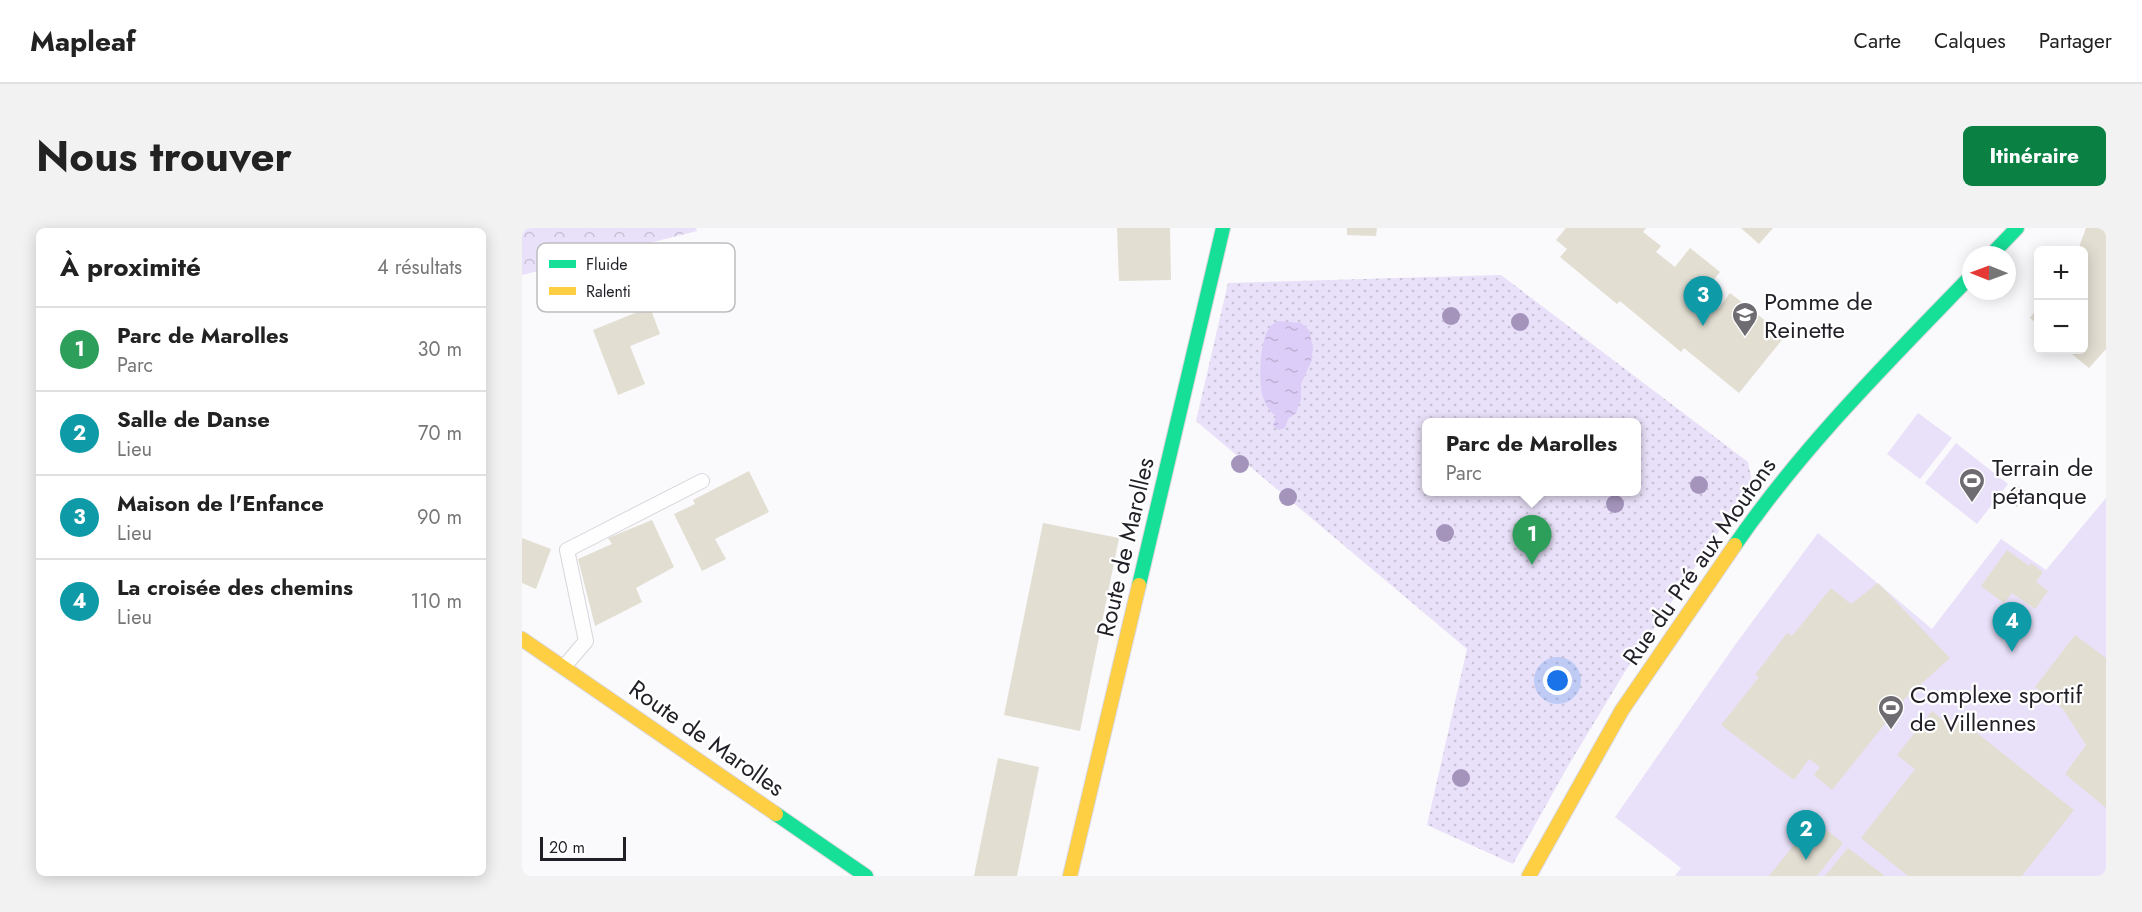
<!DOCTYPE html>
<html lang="fr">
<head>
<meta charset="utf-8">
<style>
	:root { --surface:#fff; --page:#f2f2f2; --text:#222; --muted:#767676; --line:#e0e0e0; --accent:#0b8043 }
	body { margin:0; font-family:Jost,sans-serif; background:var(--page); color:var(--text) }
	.controls { position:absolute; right:18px; top:18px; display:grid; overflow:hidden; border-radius:9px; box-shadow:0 3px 15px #0003 }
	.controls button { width:54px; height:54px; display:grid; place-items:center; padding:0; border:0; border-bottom:2px solid var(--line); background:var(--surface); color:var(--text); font:30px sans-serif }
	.compass { position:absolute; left:1440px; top:18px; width:54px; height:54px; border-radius:50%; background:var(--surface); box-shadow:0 3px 15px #0003; rotate:271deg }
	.scale { position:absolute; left:18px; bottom:15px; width:86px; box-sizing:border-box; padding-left:6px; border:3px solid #221f27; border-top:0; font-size:16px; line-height:21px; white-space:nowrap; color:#221f27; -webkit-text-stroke:4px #fff; paint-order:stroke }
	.you { position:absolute; left:1036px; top:453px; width:21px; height:21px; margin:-15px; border:4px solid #fff; border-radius:50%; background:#1a73e8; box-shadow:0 0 0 9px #1a73e833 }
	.badge { display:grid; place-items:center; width:39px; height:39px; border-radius:50%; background:var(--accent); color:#fff; font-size:20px; font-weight:700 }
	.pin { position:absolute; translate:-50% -50px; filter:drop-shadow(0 2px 3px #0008) }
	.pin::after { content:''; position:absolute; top:32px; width:21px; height:18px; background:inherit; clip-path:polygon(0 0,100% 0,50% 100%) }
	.popup { position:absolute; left:900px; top:190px; width:219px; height:78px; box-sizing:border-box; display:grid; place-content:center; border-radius:9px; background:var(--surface); filter:drop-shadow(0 2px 4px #0005); font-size:20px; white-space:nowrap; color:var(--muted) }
	.popup b { font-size:22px; color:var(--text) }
	.popup::after { content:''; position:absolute; left:50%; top:100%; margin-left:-12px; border:12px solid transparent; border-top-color:var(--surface) }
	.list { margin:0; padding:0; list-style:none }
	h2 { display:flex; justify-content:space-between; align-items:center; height:78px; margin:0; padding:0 24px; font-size:26px }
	h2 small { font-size:20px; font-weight:400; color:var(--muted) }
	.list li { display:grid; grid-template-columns:39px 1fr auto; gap:18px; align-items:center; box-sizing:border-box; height:84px; padding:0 24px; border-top:2px solid var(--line) }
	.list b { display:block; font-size:22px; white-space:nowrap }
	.list p { margin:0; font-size:20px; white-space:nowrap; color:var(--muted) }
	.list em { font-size:20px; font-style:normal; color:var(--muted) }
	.map { position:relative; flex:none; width:1584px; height:648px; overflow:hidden; border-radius:9px }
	header { display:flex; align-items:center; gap:36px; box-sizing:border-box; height:84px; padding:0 30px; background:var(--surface); border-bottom:2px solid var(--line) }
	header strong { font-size:28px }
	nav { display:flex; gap:33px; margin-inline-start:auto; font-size:21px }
	.intro { display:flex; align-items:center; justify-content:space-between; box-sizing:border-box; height:144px; padding:0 36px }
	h1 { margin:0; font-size:42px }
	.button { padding:15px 27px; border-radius:9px; background:var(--accent); color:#fff; font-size:21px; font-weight:700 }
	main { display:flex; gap:36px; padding:0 36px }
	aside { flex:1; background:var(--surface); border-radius:9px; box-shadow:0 3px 15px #0003 }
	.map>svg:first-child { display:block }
	.forest { fill:url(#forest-crowns) }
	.park { fill:url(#park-dots); fill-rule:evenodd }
	.garden { fill:#e9e1f9 }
	.water { fill:url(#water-ripples) }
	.building { fill:#e2ded2 }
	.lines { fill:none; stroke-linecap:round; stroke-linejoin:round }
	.lane-casing { stroke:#d8d6db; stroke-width:16 }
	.fast-casing { stroke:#d8d6db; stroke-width:16 }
	.slow-casing { stroke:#d8d6db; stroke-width:16 }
	.lane { stroke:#fefefe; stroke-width:14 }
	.fast { stroke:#16e098; stroke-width:14 }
	.slow { stroke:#ffcf43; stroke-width:14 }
	.tree { fill:#a494bc }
	.labels { text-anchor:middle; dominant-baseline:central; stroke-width:4.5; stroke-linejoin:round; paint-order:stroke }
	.poi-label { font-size:24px; fill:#221f27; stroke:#fff; text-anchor:start }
	.street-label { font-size:24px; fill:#221f27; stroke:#fff }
	.key { fill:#fff; stroke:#bdbcbe; stroke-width:1.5 }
	.key-label { font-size:16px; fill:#221f27 }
</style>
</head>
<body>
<header>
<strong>Mapleaf</strong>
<nav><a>Carte</a><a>Calques</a><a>Partager</a></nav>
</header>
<div class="intro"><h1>Nous trouver</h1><a class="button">Itinéraire</a></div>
<main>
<aside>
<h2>À proximité<small>4 résultats</small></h2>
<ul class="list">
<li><span class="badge" style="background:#2e9e5b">1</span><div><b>Parc de Marolles</b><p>Parc</p></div><em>30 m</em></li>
<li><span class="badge" style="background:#0f9aa8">2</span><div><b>Salle de Danse</b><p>Lieu</p></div><em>70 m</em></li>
<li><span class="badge" style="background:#0f9aa8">3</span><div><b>Maison de l'Enfance</b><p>Lieu</p></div><em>90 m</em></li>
<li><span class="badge" style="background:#0f9aa8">4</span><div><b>La croisée des chemins</b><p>Lieu</p></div><em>110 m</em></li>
</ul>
</aside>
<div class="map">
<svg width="1584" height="648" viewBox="0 0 1584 648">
	<defs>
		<pattern id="forest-crowns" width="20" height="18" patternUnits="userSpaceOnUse" patternTransform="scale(1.5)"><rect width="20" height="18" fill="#e9e1f9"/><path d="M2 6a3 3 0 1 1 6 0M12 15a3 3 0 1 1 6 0" fill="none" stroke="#c8c1d5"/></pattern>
		<pattern id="park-dots" width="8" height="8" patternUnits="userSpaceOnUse" patternTransform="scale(1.5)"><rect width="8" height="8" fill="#e9e1f9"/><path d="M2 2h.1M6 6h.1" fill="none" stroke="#c8c1d5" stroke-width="1.8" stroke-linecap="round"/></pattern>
		<pattern id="water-ripples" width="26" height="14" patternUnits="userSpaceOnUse" patternTransform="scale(1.5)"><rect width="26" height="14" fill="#dbcdf7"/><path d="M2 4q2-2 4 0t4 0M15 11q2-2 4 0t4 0" fill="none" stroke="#bcb0d4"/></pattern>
	</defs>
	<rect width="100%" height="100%" fill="#faf9fb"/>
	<path class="forest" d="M0,0H174L175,3L0,47Z"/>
	<path class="park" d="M979,47L1226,234L1230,254L1104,442L1046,538L991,636L905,597L945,421L674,193L706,55ZM905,194H1115V264H905Z"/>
	<path class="garden" d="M1396,185L1430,210L1398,251L1365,226Z
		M1434,215L1486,256L1455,296L1403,255Z
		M1584,270V648H1153L1159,640L1093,589L1213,417L1296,305L1410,401L1479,311L1524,342Z"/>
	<path class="water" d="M756,93L779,95L787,102L791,120L789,134L779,156V171L774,185L766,191L763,200L757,202L751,198L754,188C748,184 743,176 741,169C736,154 738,110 748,99C750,96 753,95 756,93Z"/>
	<path class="building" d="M595,0H648L649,52L597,53Z
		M825,0H855L854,8L825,7Z
		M1044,0H1124L1121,4L1139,18L1134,24L1153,39L1168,20L1198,44L1180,66L1197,80L1208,65L1263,108L1217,165L1162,120L1159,124L1098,73L1095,76L1038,29L1045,21L1034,12Z
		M1219,0H1251L1237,16Z
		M1564,0H1584V121L1567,140L1545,122H1562V22H1556Z
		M128,79L138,106L108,118L123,156L96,167L71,102Z
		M1516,79V97L1508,90Z
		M227,243L247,284L193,311L204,331L180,343L152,286L173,276L171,272Z
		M1496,258L1505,264L1495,279L1486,273Z
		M130,292L152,339L114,360L120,374L73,398L56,331L90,316L86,310Z
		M521,295L597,310L558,503L482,487Z
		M0,310L29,321L14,361L0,355Z
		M1485,322L1507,338L1509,335L1521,344L1514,354L1526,363L1513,381L1490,365L1482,375L1459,358Z
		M1356,355L1428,430L1397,458L1394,457L1310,562L1292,547L1298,539L1287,531L1272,552L1199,497L1237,449L1233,447L1265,405L1270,408L1309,360L1329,376Z
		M1553,407L1584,430V580L1543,546L1564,517L1541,481L1513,459Z
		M1410,483L1429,499L1436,490L1552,582L1500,648H1386L1339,610L1393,541L1375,527Z
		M476,530L517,539L495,648H452Z
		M1292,592L1321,615L1295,648H1247Z
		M1326,620L1363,648H1303Z"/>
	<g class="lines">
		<defs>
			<path id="lane" d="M42,439L64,413L45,322L180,253"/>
			<path id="fast" d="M1469,27L1495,0
				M1213,317C1281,218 1366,134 1449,48
				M617,357L701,0
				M254,586L344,648"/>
			<path id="slow" d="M0,411L254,586
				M548,648L617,357
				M1007,648L1100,482L1213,317"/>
		</defs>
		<use href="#lane" class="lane-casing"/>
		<use href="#fast" class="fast-casing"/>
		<use href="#slow" class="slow-casing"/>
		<use href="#lane" class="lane"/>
		<use href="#fast" class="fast"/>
		<use href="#slow" class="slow"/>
	</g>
	<g class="tree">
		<circle cx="929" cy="88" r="9"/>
		<circle cx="998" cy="94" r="9"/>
		<circle cx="718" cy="236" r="9"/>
		<circle cx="1177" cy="257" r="9"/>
		<circle cx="766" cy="269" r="9"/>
		<circle cx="1093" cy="276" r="9"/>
		<circle cx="923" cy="305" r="9"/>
		<circle cx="939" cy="550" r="9"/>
	</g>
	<defs>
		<symbol id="school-pin" viewBox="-11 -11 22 30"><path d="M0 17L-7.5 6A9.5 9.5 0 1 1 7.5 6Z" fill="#6e6b71" stroke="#fff"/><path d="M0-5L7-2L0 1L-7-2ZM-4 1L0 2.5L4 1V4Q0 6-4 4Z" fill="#fff"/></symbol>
		<symbol id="stadium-pin" viewBox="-11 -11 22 30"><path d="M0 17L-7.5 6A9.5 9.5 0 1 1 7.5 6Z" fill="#6e6b71" stroke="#fff"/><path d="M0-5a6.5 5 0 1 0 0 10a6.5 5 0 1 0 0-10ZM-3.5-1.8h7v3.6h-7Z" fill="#fff"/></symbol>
	</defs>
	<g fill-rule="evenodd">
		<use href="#school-pin" x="1208" y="72" width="30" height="40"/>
		<use href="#stadium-pin" x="1435" y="238" width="30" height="40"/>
		<use href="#stadium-pin" x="1354" y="465" width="30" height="40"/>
	</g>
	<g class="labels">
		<g class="poi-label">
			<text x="1242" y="73">Pomme de<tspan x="1242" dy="28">Reinette</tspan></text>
			<text x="1470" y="239">Terrain de<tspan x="1470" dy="28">pétanque</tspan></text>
			<text x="1388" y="466">Complexe sportif<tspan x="1388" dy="28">de Villennes</tspan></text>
		</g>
		<g class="street-label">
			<text transform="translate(603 319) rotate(-77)">Route de Marolles</text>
			<text transform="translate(1177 333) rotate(-55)">Rue du Pré aux Moutons</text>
			<text transform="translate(185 510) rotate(35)">Route de Marolles</text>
		</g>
	</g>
	<rect x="15" y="15" width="198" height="69" rx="9" class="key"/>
	<rect x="27" y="32" width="27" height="8" fill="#16e098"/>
	<rect x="27" y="59" width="27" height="8" fill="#ffcf43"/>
	<g class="key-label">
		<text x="64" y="42">Fluide</text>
		<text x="64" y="69">Ralenti</text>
	</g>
</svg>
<div class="controls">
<button>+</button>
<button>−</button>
</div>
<svg class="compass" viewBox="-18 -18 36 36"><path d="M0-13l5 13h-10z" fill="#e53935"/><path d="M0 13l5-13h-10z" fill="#767676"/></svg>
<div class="scale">20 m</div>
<div class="you"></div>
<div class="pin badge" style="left:1010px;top:337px;background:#2e9e5b">1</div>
<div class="popup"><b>Parc de Marolles</b>Parc</div>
<div class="pin badge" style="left:1284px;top:632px;background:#0f9aa8">2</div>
<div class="pin badge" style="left:1181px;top:98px;background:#0f9aa8">3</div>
<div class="pin badge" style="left:1490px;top:424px;background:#0f9aa8">4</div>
</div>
</main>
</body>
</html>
